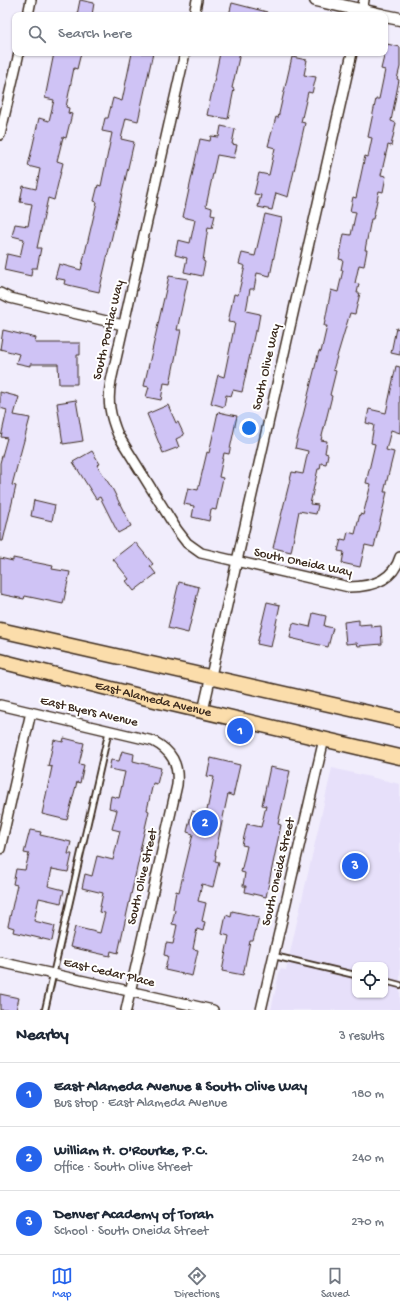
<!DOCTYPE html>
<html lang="en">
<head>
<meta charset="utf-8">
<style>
	:root { --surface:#fff; --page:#f2f2f3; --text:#1f2937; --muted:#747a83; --line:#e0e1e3; --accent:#2563eb }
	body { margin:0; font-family:"Gochi Hand",sans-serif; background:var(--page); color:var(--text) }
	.controls { position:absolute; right:12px; bottom:12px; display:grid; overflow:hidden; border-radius:8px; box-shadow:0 1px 3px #0004 }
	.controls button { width:36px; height:36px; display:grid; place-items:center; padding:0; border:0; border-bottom:1px solid var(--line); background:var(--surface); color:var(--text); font:20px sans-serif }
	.you { position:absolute; left:249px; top:428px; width:14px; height:14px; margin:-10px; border:3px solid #fff; border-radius:50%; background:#1a73e8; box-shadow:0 0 0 6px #1a73e833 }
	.badge { display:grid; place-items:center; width:26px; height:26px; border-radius:50%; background:var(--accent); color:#fff; font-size:13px; font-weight:700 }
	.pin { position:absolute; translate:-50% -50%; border:2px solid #fff; box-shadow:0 1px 4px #0006 }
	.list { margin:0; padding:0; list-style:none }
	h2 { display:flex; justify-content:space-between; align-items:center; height:52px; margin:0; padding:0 16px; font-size:17px }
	h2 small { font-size:13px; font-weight:400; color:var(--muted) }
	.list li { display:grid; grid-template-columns:26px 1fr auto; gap:12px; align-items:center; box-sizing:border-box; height:64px; padding:0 16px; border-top:1px solid var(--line) }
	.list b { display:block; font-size:15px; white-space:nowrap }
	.list p { margin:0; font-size:13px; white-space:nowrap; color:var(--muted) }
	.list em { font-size:13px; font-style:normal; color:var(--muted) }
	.icon { flex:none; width:22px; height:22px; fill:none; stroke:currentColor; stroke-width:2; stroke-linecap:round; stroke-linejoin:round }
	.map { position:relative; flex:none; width:400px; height:1010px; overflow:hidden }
	.search { position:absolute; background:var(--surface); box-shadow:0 1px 3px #0004; left:12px; right:12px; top:12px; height:44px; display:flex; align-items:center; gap:10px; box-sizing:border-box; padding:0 14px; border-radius:8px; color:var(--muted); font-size:15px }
	.sheet { height:244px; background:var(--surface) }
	nav { display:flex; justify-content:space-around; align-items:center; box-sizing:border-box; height:56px; border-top:1px solid var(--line); background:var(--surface); font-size:11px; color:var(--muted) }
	nav a { display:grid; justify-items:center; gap:2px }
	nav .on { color:var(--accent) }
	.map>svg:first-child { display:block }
	.built { fill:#e7e0fa; fill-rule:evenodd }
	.building { fill:#cfc3f5; stroke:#3b2a1e }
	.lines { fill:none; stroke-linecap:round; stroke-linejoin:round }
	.lane-casing { stroke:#3b2a1e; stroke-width:8 }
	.street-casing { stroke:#3b2a1e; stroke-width:12 }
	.secondary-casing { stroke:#3b2a1e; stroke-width:15 }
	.primary-casing { stroke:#3b2a1e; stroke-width:17 }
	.lane { stroke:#fff; stroke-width:4.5 }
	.street { stroke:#fff; stroke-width:9 }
	.secondary { stroke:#fff; stroke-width:12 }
	.primary { stroke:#fbddab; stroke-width:14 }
	.labels { text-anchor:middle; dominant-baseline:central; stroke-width:4; stroke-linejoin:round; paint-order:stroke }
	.street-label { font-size:13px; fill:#3b2a1e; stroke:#fff }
</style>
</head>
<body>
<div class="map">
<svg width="400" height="1010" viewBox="0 0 400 1010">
	<rect width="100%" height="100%" fill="#f1edfc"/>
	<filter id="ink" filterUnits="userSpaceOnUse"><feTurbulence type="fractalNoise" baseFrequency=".025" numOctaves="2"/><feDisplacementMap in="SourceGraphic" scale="8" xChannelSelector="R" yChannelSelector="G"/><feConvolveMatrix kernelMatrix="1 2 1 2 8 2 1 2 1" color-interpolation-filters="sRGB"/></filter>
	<g filter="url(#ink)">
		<path class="built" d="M332,768L400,784V1010H271L280,969L286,970ZM355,965H385V995H355Z"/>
		<path class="building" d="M80,0L94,3L92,15H77Z
			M232,3L267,12V15H229Z
			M387,44L400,47V67L397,79L399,80L391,121L396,123L391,146L388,145L381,175L386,176L383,192L379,191L373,219H371L365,250H367L364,266L359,265L355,283L359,284L357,293H360L355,314L350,313L333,370L336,371L330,395L332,396L321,440L327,441L325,453L328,454L326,464L321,463L320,469H318L310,504L318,505L316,514L299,511L291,552L273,548L292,472L303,474L308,451L295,448L319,351L321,352L327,326H324L331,290L338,292L343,270H341L343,260L339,259L344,234L351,235L356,212L350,211L353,197L356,198L365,156L368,157L372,138L368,137L376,99H379L385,70L381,69Z
			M54,53H81L77,69L74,68L66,107L69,108L68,113L72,114L66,138L63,137L57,161L63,163L54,200L48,198L46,207L37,248H41L37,268H32L31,276L4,270L7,254L20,257L24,239L12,236L15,224L28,226L32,204L20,202L23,186L36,189L40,169L28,166L39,118L49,121L54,100L45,98Z
			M132,53H153L138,121L126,118L121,139L134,142L99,292L64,284L65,280L55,278L59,264L81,270L97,202L94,201L98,185L101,186L112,133L102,131L105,118H108L113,98L122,101Z
			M220,53H240L232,88L234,89L228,119L207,115Z
			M292,57L307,60L304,75L316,77L312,93L308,92L301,122L305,123L288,197L276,193L272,210L258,207L261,195L254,194L259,173L269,175L275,148L268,146L276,117L278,118Z
			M221,126L235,129L232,144L237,145L234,158L217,155L206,206L212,208L211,214L215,215L212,228L208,227L203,261L205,262L202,276L184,272L187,258L175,255L178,240L190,243L195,220L183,217L200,139L210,141L211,136L219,137Z
			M265,214L282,218L270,276L257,273L254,289H250L246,311L260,314L257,331H255L242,392L233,390L231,396L226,395L224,407L211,403L218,375L224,377L235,323L228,322L234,294L238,295L245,266L239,264L242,253L255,256Z
			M169,276L188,279L177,330H181L170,384L164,383L161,400L146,397L149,387L144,386Z
			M396,328L400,329V355L391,353Z
			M3,330L36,338L35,343H80V355H77V384H59L58,364H30V366L16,363L19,354L0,349Z
			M396,366L400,367V433L391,430L386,450L394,452L384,492H387L374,547L365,545L360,567L342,563L344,552L338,551L341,539L346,540L348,532L355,534L360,514L363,515L371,484L366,483L375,444L371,443L374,425L366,423L369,409L386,413Z
			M0,392L19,397L14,415L30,418L12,485L16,486L3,541H0V463L7,438L1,437L7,410L0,408Z
			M76,400L83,441L63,444L57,403Z
			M168,405L176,423L178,422L184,435L176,439L179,447L163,453L147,414Z
			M218,412L237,416L229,454L224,453L219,477L223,478L216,510L211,509L209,521L192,517L194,506L184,504L188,488L198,490L207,452L209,453Z
			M92,451L100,464L97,465L113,490L131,526L118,533L100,497L96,499L73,462Z
			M34,500L55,505L52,521L31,516Z
			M135,542L153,564L150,566L156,574L134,591L126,581L129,579L113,559Z
			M0,558L13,561V558L53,566L52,569L70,572L63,604L25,596L24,599L0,594Z
			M179,582L199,587L188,633L168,628Z
			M267,602L280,605L271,647L257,644Z
			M313,613L326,616L324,626L333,628L328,647L290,638L293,623L310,627Z
			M359,620V625L371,624V627L381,626L382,644L358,646L357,643L346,644L344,622Z
			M64,738L84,743L79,764L84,765L80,783L77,782L67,820L42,814L52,767L48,766L54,740L63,742Z
			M122,751L134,754L133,761L161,768L157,784L153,783L147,810L149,811L140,850H141L118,953L111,951L110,956L70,947L75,927L100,933L105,913L99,912L103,893L82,888L85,874L92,876L97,856L113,860L120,831L112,829L117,810L109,808L111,796L119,798L125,772L109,769L111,760L119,761Z
			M211,758L240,765L233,796L228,794L215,855H216L215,861L219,862L213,887L202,884L198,901L206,903L202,921L205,922L203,931L197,929L193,949L198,950L192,976L165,970L168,956L164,955L166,943L173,944L177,925L172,924L175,910L173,909L176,891L179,892L193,834L187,832L192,811L206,815L214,777L207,776Z
			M270,767L290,771L278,824L281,825L266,897L245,892L246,886H243L245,873L241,872L247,846L242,845L247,824L261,827L266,806L262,805Z
			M30,830L41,832L40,835L71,842L68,854H72L68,872L52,869L48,886L64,890L61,903L39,898L34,921L55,926L52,941L13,932L14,928L8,926L17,885L13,884L16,869L25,870L29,854L24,853Z
			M232,911L259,917L253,941H250L243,975L222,971L229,936L222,934L226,915L231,917Z
			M0,994L19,998L16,1010H0Z"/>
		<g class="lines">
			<defs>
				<path id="lane" d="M274,956L355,975
					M385,981L400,985
					M45,1010L109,730"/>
				<path id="street" d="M28,15L31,0
					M194,15L197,0
					M361,15L364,0
					M185,53L111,381C107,401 110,416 118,435L177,530L187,543L201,553L349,587C371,587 393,581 400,557
					M0,135L19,53
					M0,293L10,298L123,325
					M0,705L153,741C172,751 179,764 177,785L126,1010
					M203,711L352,53
					M0,849L31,712
					M0,962L213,1010
					M261,1010L324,739"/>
				<path id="secondary" d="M316,0L382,15
					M385,16L400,19"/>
				<g id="primary">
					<path d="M0,630L400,720"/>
					<path id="s1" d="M0,661L155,700L400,757"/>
				</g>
			</defs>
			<use href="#lane" class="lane-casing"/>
			<use href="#street" class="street-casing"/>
			<use href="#secondary" class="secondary-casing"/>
			<use href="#primary" class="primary-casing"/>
			<use href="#lane" class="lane"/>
			<use href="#street" class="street"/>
			<use href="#secondary" class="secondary"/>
			<use href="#primary" class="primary"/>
		</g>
	</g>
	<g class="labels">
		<g class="street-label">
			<text transform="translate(109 330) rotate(-77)">South Pontiac Way</text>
			<text transform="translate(267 367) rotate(-77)">South Olive Way</text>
			<text transform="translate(303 563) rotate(12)">South Oneida Way</text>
			<text stroke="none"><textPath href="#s1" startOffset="158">East Alameda Avenue</textPath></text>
			<text transform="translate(89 712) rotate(13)">East Byers Avenue</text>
			<text transform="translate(279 872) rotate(-77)">South Oneida Street</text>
			<text transform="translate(143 877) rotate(-77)">South Olive Street</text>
			<text transform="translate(109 973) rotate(13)">East Cedar Place</text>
		</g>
	</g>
</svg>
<div class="controls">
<button><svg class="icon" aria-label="locate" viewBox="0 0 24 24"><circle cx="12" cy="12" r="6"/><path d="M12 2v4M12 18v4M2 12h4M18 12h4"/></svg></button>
</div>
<div class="you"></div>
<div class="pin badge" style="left:240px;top:731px">1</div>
<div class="pin badge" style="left:205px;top:823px">2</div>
<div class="pin badge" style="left:355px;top:866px">3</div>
<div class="search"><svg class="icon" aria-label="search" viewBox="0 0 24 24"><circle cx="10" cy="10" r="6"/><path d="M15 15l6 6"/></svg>Search here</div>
</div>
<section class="sheet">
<h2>Nearby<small>3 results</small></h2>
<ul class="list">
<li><span class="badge">1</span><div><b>East Alameda Avenue &amp; South Olive Way</b><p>Bus stop · East Alameda Avenue</p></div><em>180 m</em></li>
<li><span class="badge">2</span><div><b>William H. O'Rourke, P.C.</b><p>Office · South Olive Street</p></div><em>240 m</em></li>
<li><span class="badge">3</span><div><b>Denver Academy of Torah</b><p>School · South Oneida Street</p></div><em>270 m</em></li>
</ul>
</section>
<nav>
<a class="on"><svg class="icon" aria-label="map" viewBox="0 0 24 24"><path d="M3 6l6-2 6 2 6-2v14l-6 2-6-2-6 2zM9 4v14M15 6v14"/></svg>Map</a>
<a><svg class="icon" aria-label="directions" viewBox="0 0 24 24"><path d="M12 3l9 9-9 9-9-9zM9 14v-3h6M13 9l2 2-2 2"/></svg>Directions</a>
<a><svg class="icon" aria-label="saved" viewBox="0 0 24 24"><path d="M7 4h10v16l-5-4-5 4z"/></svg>Saved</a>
</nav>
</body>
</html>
